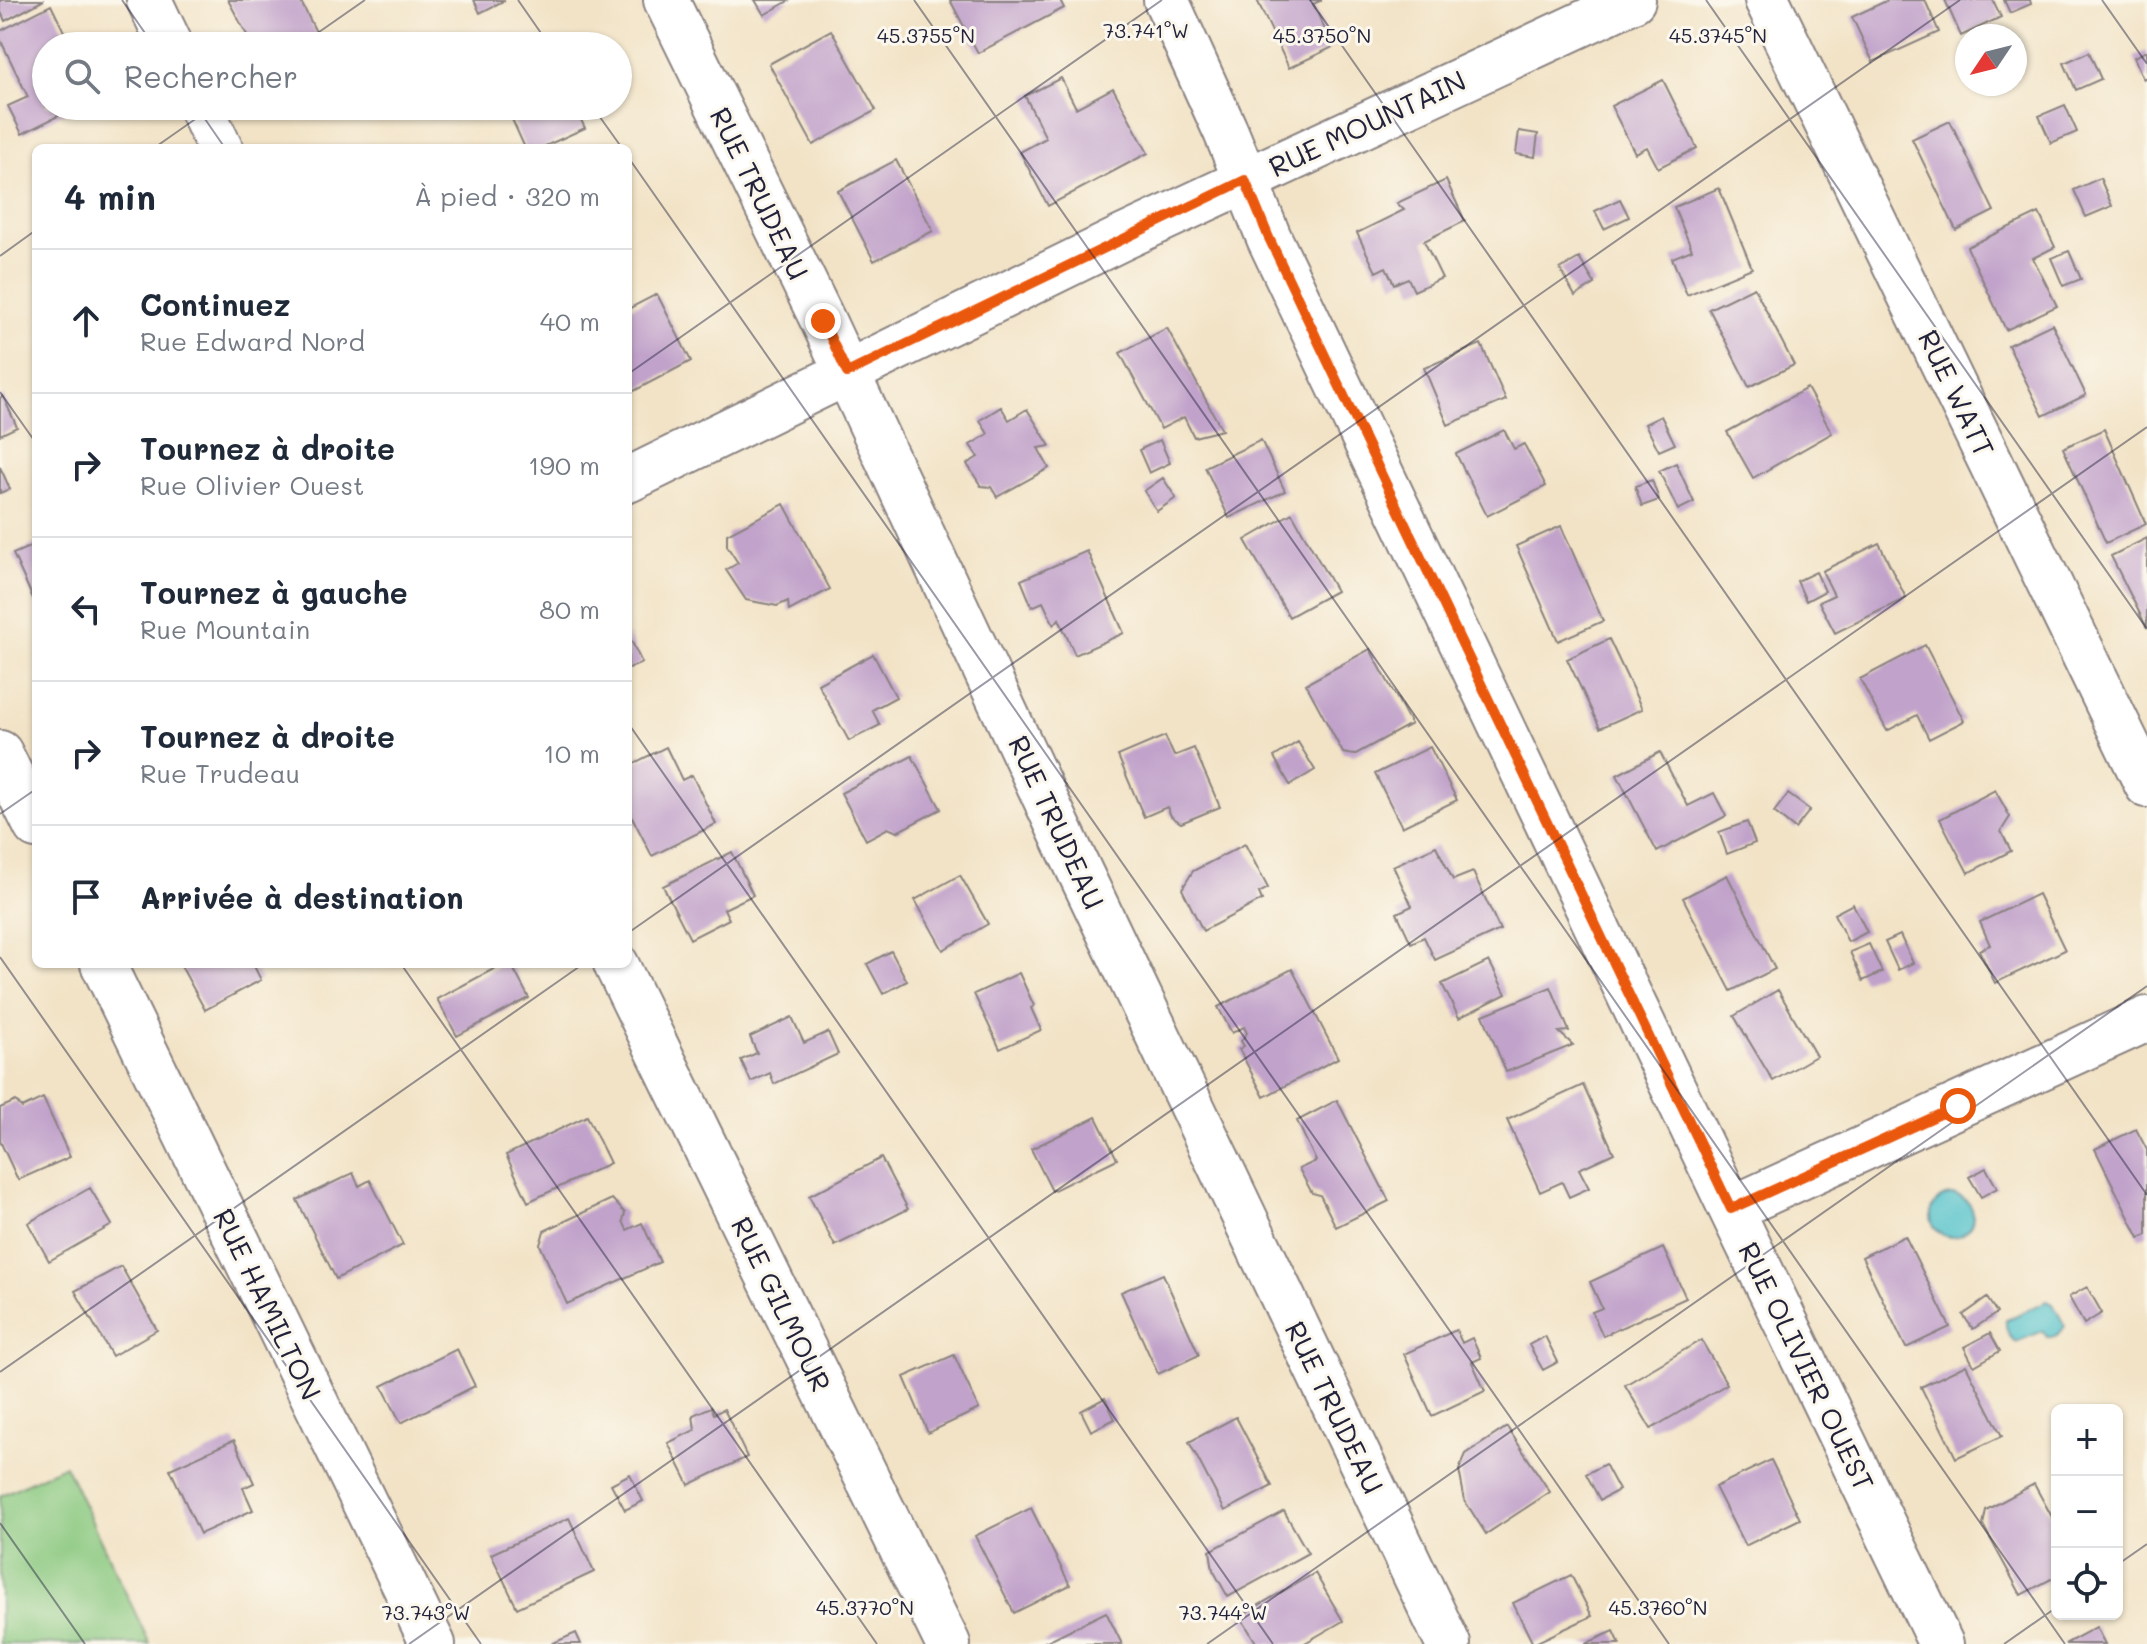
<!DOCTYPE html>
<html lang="fr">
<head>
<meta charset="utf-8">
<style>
	:root { --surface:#fff; --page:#f6f6f7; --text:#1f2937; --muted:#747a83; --line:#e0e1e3 }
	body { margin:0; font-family:Mali,sans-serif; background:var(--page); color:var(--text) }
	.controls { position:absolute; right:24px; bottom:24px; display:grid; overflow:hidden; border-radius:12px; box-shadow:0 2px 6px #0004 }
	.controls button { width:72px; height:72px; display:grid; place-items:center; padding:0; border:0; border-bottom:2px solid var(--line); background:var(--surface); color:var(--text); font:40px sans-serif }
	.compass { position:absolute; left:1955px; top:24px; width:72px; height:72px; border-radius:50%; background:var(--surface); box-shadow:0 2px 6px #0004; rotate:235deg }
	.stop { position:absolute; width:24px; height:24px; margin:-18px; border:6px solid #ea580c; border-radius:50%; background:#fff }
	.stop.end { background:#ea580c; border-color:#fff; box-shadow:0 2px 8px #0008 }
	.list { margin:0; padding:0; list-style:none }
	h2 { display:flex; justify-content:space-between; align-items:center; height:104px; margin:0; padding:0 32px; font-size:34px }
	h2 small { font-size:26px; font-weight:400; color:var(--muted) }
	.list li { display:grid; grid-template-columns:52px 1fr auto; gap:24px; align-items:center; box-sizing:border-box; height:144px; padding:0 32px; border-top:2px solid var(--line) }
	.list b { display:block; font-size:30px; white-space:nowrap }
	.list p { margin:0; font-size:26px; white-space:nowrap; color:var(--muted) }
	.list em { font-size:26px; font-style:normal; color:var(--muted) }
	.icon { flex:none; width:44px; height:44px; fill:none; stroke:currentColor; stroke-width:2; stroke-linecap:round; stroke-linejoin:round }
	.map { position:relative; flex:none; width:2147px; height:1644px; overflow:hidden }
	.search { position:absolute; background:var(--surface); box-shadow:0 2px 6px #0004; left:32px; top:32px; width:600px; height:88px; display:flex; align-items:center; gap:20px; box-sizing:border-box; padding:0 28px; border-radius:44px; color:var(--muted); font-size:30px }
	.panel { position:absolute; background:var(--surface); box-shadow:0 2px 6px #0004; left:32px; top:144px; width:600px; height:824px; border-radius:12px }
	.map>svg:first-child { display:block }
	.green { fill:#89c87f; stroke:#56755d; stroke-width:2 }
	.water { fill:#54c2cb; stroke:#3b7283; stroke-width:2 }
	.building { fill:#c1a2ca }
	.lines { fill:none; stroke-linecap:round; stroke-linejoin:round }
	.minor-casing { stroke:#8a8280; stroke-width:48 }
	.minor { stroke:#fff; stroke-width:44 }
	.route { stroke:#ea580c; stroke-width:10 }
	.ticks { fill:none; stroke:#22223b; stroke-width:2; stroke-opacity:0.45 }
	.labels { text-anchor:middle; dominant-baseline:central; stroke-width:6; stroke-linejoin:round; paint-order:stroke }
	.street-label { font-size:28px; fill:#22223b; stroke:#fbf7ec }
	.ticks-label { font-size:20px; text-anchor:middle; fill:#22223b; stroke:#fbf7ec; stroke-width:6; stroke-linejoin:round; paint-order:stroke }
</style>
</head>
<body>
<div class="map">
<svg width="2147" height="1644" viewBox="0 0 2147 1644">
	<rect width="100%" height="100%" fill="#fbf7ec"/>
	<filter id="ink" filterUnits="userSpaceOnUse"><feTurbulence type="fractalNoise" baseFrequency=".0125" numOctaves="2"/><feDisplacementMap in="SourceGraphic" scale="16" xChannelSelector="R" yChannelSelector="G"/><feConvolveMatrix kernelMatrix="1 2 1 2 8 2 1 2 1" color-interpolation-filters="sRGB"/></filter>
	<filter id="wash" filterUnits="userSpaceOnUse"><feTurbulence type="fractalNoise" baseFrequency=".006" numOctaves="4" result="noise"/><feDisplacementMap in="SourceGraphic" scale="32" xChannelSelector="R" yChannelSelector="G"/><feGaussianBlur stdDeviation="1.8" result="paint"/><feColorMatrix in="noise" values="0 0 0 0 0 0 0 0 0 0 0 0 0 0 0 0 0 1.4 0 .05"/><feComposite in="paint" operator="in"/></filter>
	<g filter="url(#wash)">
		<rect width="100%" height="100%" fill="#f2e3c6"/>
		<path class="green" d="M65,1465L150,1644H0V1496Z"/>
		<path class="water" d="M1931 1216a21 21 0 1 1 42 0a21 21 0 1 1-42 0Z
			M2047,1301L2053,1304L2065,1326C2061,1333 2055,1338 2047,1337L2043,1331L2016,1342C2009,1338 2005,1328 2006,1320Z"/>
		<g id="blocks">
			<path class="building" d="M0,0H44L5,21L0,10Z
				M228,0H300L323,46H253Z
				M474,0H505L480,13Z
				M755,0H790L764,15Z
				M950,0H1060L1064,8L978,53Z
				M1257,0H1322L1313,4L1333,47L1289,68Z
				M1888,0H1925L1939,32L1873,62L1852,17Z
				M1945,0H1993L2001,17L1961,36Z
				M2004,0H2030L2031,4L2010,13Z
				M51,5L71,46H46V106H78L22,134L8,106L28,97L0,39V31Z
				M831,30L876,110L813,145L769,64Z
				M2147,51V77L2143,79L2134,57Z
				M2089,52L2101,79L2076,90L2064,63Z
				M1061,78L1076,108L1113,88L1148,153L1048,206L1020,152L1046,138L1025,96Z
				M1663,80L1697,148L1658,168L1647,147L1635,153L1611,106Z
				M2065,105L2077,132L2051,143L2039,116Z
				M506,106H574L585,128L541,148H525Z
				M1950,121L1994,211L1956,230L1912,139Z
				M1519,131L1538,134L1535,157L1516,154Z
				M896,160L933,231L874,261L838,191Z
				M2100,178L2112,206L2086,217L2074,190Z
				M1446,180L1465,221L1424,241L1442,278L1414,291L1408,278L1394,284L1386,267L1376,272L1357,233L1404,210L1397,203Z
				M1719,188L1752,268L1687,295L1672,258L1692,250L1674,207Z
				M1620,199L1629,217L1604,229L1595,211Z
				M2039,213L2055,247L2033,258L2057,306L2006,330L1967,247Z
				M2069,251L2081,279L2063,286L2051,258Z
				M1579,258L1595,284L1575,296L1560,269Z
				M1754,287L1794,365L1749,387L1709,309Z
				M657,294L691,361L628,394V309Z
				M2052,324L2086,395L2043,416L2008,345Z
				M1167,328L1222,430L1194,437L1184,417L1161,429L1120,353Z
				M1481,344L1506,400L1448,425L1424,368Z
				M1807,388L1832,433L1753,478L1727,432Z
				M3,396L17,427L0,435V398Z
				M1001,407L1009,420L1027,409L1050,446L1038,448L1049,468L997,497L991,487L981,486L967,464L978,457L970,445L988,434L980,420Z
				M1661,416L1675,444L1659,451L1645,424Z
				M2104,429L2146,524L2106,543L2063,448Z
				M1504,430L1514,449L1524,444L1546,486L1487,516L1456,454Z
				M1160,440L1170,463L1149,473L1139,450Z
				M1261,440L1285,491L1229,518L1205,467Z
				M1676,463L1694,502L1678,510L1659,471Z
				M0,467L10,489L0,493Z
				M1163,478L1176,498L1157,511L1144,491Z
				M1652,480L1659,500L1642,506L1635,486Z
				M784,504L830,589L789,611L788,601L777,606L746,600L726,570L738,563L727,546V534Z
				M1292,513L1336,591L1289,617L1245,540Z
				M1561,526L1603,621L1558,641L1516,546Z
				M2147,538V628L2111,556Z
				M1879,543L1906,598L1835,633L1819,602L1834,595L1822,571Z
				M36,544V605L13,554Z
				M1087,551L1124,633L1075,655L1059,619L1054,625L1043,602L1032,607L1021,580Z
				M1816,572L1825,591L1806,601L1797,581Z
				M628,634L642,663L628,669Z
				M1609,639L1642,709L1600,728L1567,659Z
				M1925,645L1964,721L1929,739L1917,715L1887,731L1860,679Z
				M1370,649L1411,724L1354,755L1343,753L1306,684Z
				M873,654L896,697L872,710L880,725L849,741L818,684Z
				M1165,736L1174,756L1194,748L1220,807L1181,823L1171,816L1167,807L1144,817L1118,756Z
				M1298,742L1315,770L1290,785L1274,757Z
				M666,747L682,780L692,775L716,824L652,856L628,809V766Z
				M1430,747L1457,800L1402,827L1375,774Z
				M1660,752L1688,806L1714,793L1726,816L1657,852L1617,775Z
				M912,756L941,809L897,832L888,828L866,840L841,793Z
				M1995,790L2010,817L2001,831L2011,851L1968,873L1940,819Z
				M1788,794L1810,810L1795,829L1774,812Z
				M1747,822L1755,843L1727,854L1719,832Z
				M1245,844L1268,888L1259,893L1262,900L1203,931L1182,889L1193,871Z
				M1436,846L1453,880L1473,872L1500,930L1435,960L1424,937L1411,943L1397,913L1412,906L1393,866Z
				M732,852L753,895L724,909L729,919L690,939L663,886Z
				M960,875L988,924L943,950L915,900Z
				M1727,875L1775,969L1731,991L1683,898Z
				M2038,894L2065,950L1995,983L1979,950L1990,945L1980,922Z
				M1853,904L1867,932L1848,942L1834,914Z
				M1900,935L1913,963L1898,970L1885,942Z
				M1869,944L1882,972L1863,981L1850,952Z
				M891,951L907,981L883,994L867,964Z
				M1489,961L1506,994L1459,1018L1442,984Z
				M180,964H253L261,980L205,1010Z
				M503,964H511L529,998L457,1036L437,999Z
				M1292,969L1338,1058L1264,1097L1239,1049L1244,1046L1241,1041L1247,1033L1244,1027L1232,1033L1218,1007Z
				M1019,973L1034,1006L1031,1008L1041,1030L1000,1049L974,994Z
				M1551,987L1569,1031L1559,1032L1573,1045L1506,1072L1483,1015Z
				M1778,990L1816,1056L1773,1081L1734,1016Z
				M792,1017L804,1043L828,1032L838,1054L774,1084L770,1073L751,1082L741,1060L757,1053L750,1037Z
				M1583,1085L1614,1153L1579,1169L1589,1188L1569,1197L1562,1182L1540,1192L1507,1120Z
				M43,1098L70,1157L18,1180L0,1141V1108L16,1101L22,1108Z
				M1337,1100L1389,1201L1336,1227L1320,1195L1312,1193L1299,1169L1316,1161L1297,1121Z
				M587,1116L610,1163L528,1202L506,1155Z
				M1096,1117L1117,1159L1052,1191L1031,1149Z
				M2136,1129L2147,1150V1235L2139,1238L2095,1149Z
				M881,1158L908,1209L835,1246L809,1196Z
				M1986,1168L1997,1188L1981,1197L1969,1177Z
				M353,1173L359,1186L370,1180L403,1245L336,1279L297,1200Z
				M90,1188L112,1225L49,1261L28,1223Z
				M612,1199L625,1213L623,1221L627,1230L642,1223L660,1262L567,1304L540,1245L544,1231Z
				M1905,1236L1950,1327L1906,1348L1862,1257Z
				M1663,1248L1686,1298L1603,1336L1592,1312L1602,1308L1590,1282Z
				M121,1266L157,1330L112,1356L75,1291Z
				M1163,1274L1199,1355L1158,1374L1121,1292Z
				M2087,1287L2102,1313L2084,1324L2069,1297Z
				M1987,1298L1997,1313L1973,1329L1963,1315Z
				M1456,1330L1462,1343L1472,1338L1481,1358L1472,1362L1485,1391L1432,1416L1404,1354Z
				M1990,1333L2000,1351L1974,1366L1964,1347Z
				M1545,1336L1558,1362L1543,1370L1529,1345Z
				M1701,1340L1727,1384L1651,1429L1625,1385Z
				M457,1349L475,1386L401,1423L382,1386Z
				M954,1355L979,1409L928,1433L904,1377Z
				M1966,1365L2002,1436L1956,1458L1921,1387Z
				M1105,1398L1115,1419L1091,1431L1081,1411Z
				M711,1407L714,1414L724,1409L747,1457L689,1485L668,1443L695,1430L693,1415Z
				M1236,1417L1272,1486L1225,1511L1189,1442Z
				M1507,1427L1550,1492L1486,1534L1465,1501L1459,1470L1466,1454Z
				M234,1440L254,1483L243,1488L253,1510L200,1534L170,1469Z
				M1771,1460L1800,1519L1745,1546L1715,1487Z
				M1605,1464L1619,1490L1600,1500L1586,1474Z
				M630,1474L643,1501L625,1510L611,1484Z
				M2034,1484L2057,1526V1576L2021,1595L1983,1525L1986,1510Z
				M1031,1508L1070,1585L1014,1613L975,1536Z
				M1284,1511L1308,1553L1228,1597L1213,1570L1210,1551Z
				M569,1518L594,1572L517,1608L491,1554Z
				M1315,1573L1343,1621L1303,1644H1257L1240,1616Z
				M1571,1575L1592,1616L1533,1644L1513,1603Z
				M1106,1612L1122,1644H1041Z
				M2096,1627L2105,1644H2065Z
				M1614,1631L1620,1644H1585Z
				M576,1633L581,1644H551Z"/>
		</g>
	</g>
	<g filter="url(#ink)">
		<use href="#blocks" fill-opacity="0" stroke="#8a8280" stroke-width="2"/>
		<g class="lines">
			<defs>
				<path id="minor" d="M149,0L171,46
					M666,0L823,321L1059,828L1448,1644
					M1166,0L1226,132L1269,238L1731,1209L1941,1644
					M1767,0L2147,785
					M200,106L220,148
					M628,480L1122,238L1633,0
					M0,753L36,826
					M103,964L433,1644
					M616,964L948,1644
					M1731,1209L2147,1019"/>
			</defs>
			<use href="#minor" class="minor-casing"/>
			<use href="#minor" class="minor"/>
		</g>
	</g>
	<g class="lines" filter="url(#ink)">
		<path class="route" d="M823,321L847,373L1245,180L1269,238L1731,1209L1958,1106"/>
	</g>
	<path class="ticks" d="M122,0L154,46M518,0L550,46M914,0L2065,1644M1310,0L2147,1195M1706,0L2147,629M2102,0L2147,64M299,46L365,0M196,106L225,148M592,106L622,148M154,148L214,106M628,157L1669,1644M0,256L36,230M628,374L1162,0M0,392L36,443M628,723L1273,1644M0,814L36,789M628,933L1960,0M0,957L481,1644M401,964L877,1644M0,1372L583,964M0,1523L85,1644M2117,1565L2147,1544M409,1644L2147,427M1207,1644L2147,986M2004,1644L2057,1607"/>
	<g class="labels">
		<g class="street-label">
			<text transform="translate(1367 123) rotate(-25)">RUE MOUNTAIN</text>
			<text transform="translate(760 193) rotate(64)">RUE TRUDEAU</text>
			<text transform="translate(1957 393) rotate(64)">RUE WATT</text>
			<text transform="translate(1057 822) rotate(65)">RUE TRUDEAU</text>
			<text transform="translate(268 1304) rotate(64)">RUE HAMILTON</text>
			<text transform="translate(782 1304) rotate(64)">RUE GILMOUR</text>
			<text transform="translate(1807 1366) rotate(64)">RUE OLIVIER OUEST</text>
			<text transform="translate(1335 1407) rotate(64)">RUE TRUDEAU</text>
		</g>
	</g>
	<g class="ticks-label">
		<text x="1146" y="38">73.741°W</text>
		<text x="926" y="43">45.3755°N</text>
		<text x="1322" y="43">45.3750°N</text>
		<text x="1718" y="43">45.3745°N</text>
		<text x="865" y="1615">45.3770°N</text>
		<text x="1658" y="1615">45.3760°N</text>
		<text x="426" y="1620">73.743°W</text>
		<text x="1223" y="1620">73.744°W</text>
	</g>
</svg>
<div class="controls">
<button>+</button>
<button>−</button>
<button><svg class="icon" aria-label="locate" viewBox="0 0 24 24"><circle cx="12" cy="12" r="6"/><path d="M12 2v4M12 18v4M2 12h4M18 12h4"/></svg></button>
</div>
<svg class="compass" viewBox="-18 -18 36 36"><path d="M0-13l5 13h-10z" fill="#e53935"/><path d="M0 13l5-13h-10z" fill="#747a83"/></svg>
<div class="stop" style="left:1958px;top:1106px"></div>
<div class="stop end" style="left:823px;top:321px"></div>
<div class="search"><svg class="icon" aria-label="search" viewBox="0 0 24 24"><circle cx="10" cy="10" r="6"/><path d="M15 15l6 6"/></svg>Rechercher</div>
<section class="panel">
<h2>4 min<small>À pied · 320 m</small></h2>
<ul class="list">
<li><svg class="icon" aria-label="ahead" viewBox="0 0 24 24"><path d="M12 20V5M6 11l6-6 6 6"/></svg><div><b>Continuez</b><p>Rue Edward Nord</p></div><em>40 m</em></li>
<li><svg class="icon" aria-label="right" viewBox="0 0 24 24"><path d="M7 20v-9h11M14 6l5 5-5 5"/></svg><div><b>Tournez à droite</b><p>Rue Olivier Ouest</p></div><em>190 m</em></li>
<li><svg class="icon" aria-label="left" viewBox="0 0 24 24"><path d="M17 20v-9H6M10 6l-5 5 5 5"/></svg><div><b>Tournez à gauche</b><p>Rue Mountain</p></div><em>80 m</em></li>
<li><svg class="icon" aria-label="right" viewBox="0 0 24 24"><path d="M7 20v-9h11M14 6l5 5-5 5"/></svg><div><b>Tournez à droite</b><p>Rue Trudeau</p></div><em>10 m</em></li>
<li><svg class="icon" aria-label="arrive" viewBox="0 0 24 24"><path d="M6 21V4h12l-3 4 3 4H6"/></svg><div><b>Arrivée à destination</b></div></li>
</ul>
</section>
</div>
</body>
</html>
